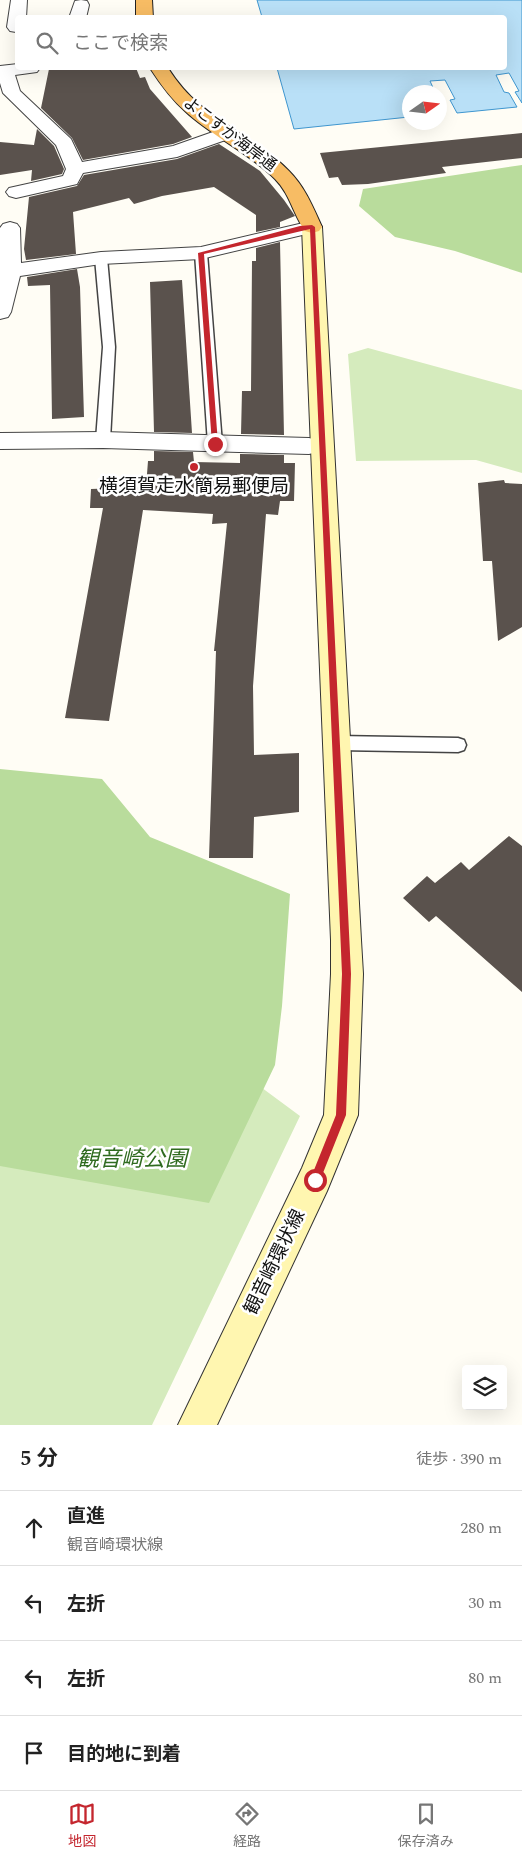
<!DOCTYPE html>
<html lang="ja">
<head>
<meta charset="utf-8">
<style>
	:root { --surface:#fff; --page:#f6f6f6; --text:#222; --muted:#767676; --line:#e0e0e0; --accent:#c4262e }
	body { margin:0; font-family:Spectral,"Noto Sans JP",serif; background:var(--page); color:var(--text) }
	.controls { position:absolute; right:15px; bottom:15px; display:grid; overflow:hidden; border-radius:5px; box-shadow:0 5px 20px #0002 }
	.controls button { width:45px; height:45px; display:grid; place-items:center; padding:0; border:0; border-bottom:1px solid var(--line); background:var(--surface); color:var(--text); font:25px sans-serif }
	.compass { position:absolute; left:402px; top:85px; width:45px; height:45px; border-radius:50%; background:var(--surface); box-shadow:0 5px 20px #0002; rotate:76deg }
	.stop { position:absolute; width:15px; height:15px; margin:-11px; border:4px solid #c4262e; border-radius:50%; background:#fff }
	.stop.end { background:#c4262e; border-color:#fff; box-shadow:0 1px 5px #0008 }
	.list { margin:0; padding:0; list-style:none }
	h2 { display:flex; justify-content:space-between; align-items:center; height:65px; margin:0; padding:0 20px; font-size:21px }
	h2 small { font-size:16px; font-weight:400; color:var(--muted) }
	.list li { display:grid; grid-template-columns:32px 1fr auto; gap:15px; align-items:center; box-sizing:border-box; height:75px; padding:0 20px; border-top:1px solid var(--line) }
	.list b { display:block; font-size:19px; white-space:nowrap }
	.list p { margin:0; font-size:16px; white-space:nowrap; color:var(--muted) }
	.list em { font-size:16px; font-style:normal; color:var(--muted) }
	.icon { flex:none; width:28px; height:28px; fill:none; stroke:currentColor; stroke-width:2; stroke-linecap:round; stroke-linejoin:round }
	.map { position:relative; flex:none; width:522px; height:1425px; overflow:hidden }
	.search { position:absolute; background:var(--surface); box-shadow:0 5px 20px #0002; left:15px; right:15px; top:15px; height:55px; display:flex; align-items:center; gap:12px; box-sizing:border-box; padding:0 18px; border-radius:5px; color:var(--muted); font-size:19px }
	.sheet { height:365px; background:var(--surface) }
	nav { display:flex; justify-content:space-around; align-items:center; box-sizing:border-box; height:70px; border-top:1px solid var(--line); background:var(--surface); font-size:14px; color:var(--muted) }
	nav a { display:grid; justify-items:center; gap:2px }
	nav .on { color:var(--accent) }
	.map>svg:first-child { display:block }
	.green { fill:#d5ebbd }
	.forest { fill:#b9dc9c }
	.water { fill:#b9e0f7; stroke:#3f96cf }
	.building { fill:#5a524d }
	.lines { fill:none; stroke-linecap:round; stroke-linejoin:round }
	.service-casing { stroke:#444; stroke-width:3 }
	.minor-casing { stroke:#444; stroke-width:2 }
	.secondary-casing { stroke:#333; stroke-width:2 }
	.trunk-casing { stroke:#222; stroke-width:2 }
	.service { fill:#fff; fill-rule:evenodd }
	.minor { fill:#fff; fill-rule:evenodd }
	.secondary { fill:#fff6b0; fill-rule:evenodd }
	.trunk { fill:#f7bc64; fill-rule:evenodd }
	.route { fill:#c4262e }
	.poi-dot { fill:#c4262e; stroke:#fff; stroke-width:2 }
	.labels { text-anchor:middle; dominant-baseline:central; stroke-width:5; stroke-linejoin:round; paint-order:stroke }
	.far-street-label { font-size:16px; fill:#111; stroke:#fff }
	.poi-label { font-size:19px; fill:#111; stroke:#fff }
	.street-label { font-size:19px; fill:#111; stroke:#fff }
	.near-park-label { font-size:22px; font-style:italic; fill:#2f6b1f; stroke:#fff }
</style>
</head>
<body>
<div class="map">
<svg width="522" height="1425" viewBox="0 0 522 1425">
	<rect width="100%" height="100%" fill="#fffdf5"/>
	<path class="green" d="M368,348L522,390V473L476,460L356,461L348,354Z
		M0,929L64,941L300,1116L152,1425H0Z"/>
	<path class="forest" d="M522,165V273L455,251L395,237L359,206L363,189Z
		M0,769L102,779L150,837L290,894L282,1006L275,1065L209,1203L0,1166Z"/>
	<path class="water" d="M257,0H522V103L515,92L519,91L509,73L496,75L504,92L509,93L517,107L457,113L450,100L455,99L445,80L430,81L435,92H410L409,117L294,129L277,68H504V18L262,17Z"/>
	<path class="building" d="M62,68H136L140,78L145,77L150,89L192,137L173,144L83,160L72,138L41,108L49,69Z
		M37,129L54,146L64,169L62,174L31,181L32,170L0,175V142L34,145Z
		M522,133V158L442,167L446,173L368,184L342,185L338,177L329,178L320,153Z
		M219,144L260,171L284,200L295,216L280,222V227L256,232V215L214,187L162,196L134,204L129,198L73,212L76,254L26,260L24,249L29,197L77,186L84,175L177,159Z
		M280,242L284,435L241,434L242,391H251L252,261H256V248Z
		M77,269L80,287L84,417L52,419L50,285L28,286L27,277Z
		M182,280L192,433L154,432L150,282Z
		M154,451L193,452L194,462L240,463V454L284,455V463H295L294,501H280L278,515L266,514L253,686L254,755L299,753V812L254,817L253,858H209L216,651H214L227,523L212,524L213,514L143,510L109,721L65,718L103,508H90L91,489L146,487L148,461H154Z
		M504,480L505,483L522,484V627L498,641L492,561H483L478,483Z
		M509,836L522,846V992L436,916L429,922L403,898L427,876L435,883L461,862L469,870Z"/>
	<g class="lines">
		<defs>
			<path id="service" d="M201,249L207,253L222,444L215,449L208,444L195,253Z
				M101,254L107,258L115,347L110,440L103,445L96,440L103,347L95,258Z
				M337,736L458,738L464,740L466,745L464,750L458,752L337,750L331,748L329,743L331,738Z"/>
			<path id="minor" d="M11,0H27L26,18H18L16,32L10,31L7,27Z
				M81,0L87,1L89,5L86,18H69L75,1Z
				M18,64V68H40L37,72L15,75L20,91L71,139L82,162L173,146L227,127L234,129L236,133L234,137L177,157L83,173L77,184L16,198L9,196L6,192L9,188L63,176L66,169L56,145L3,93L0,83V66Z
				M312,221L319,223L322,227L319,231L201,259L101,264L20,276L11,312L8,317L0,319V228L3,224L10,222L17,224L20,228L21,263L101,252L201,247Z
				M103,432L309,438L317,440L321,446L317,452L309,454L103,448L0,449V433Z"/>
			<path id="secondary" d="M312,221L319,223L322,227L361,940L363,974L358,1115L327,1191L217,1425H178L302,1168L324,1115L331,974V940L302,227L305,223Z"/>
			<path id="trunk" d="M136,0H152L153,18H136Z
				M150,68H168C177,82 187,94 200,105C228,129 263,144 289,171C305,187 313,207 322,227L319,231L312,233L305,231C293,214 290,194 275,179C248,152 213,137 186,112C171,99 161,85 150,68Z"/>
		</defs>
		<use href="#service" class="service-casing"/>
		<use href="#minor" class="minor-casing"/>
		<use href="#secondary" class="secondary-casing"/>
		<use href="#trunk" class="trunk-casing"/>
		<use href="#service" class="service"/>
		<use href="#minor" class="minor"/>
		<use href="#secondary" class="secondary"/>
		<use href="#trunk" class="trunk"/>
	</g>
	<path class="route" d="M312,225L315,227L351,974L346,1115L319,1183L315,1185L310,1180L336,1115L342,974L310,229L204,254L218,444L215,446L212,444L198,253L300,226Z"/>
	<circle class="poi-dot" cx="194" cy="467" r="5"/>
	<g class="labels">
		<g class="far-street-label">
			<text transform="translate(230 134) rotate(37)">よこすか海岸通</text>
		</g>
		<g class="poi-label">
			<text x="194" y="486">横須賀走水簡易郵便局</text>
		</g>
		<g class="street-label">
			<text transform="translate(275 1262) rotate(-64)">観音崎環状線</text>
		</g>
		<g class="near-park-label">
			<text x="132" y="1159">観音崎公園</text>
		</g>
	</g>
</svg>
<div class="controls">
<button><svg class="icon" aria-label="layers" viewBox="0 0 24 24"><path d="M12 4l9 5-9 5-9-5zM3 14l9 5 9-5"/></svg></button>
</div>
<svg class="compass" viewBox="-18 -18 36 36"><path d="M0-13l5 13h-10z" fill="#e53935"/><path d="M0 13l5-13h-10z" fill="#767676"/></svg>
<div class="stop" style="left:315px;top:1180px"></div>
<div class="stop end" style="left:215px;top:444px"></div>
<div class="search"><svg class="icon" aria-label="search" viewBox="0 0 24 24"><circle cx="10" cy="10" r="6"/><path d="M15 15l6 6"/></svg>ここで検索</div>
</div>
<section class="sheet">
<h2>5 分<small>徒歩 · 390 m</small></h2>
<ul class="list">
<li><svg class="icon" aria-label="ahead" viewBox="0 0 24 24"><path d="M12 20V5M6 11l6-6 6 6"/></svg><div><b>直進</b><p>観音崎環状線</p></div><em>280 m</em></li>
<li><svg class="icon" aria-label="left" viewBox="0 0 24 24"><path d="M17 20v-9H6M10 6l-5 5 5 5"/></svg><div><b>左折</b></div><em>30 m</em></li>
<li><svg class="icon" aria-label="left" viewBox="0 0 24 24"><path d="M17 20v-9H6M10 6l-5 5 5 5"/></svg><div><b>左折</b></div><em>80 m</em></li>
<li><svg class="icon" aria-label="arrive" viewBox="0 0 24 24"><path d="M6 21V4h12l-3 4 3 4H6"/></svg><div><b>目的地に到着</b></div></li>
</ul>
</section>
<nav>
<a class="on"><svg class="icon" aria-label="map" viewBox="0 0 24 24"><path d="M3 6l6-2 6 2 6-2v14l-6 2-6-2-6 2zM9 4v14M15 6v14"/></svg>地図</a>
<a><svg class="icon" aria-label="directions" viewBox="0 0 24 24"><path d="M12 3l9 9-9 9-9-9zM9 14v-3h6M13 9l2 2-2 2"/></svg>経路</a>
<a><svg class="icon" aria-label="saved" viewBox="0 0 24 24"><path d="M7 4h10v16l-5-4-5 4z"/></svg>保存済み</a>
</nav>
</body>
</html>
